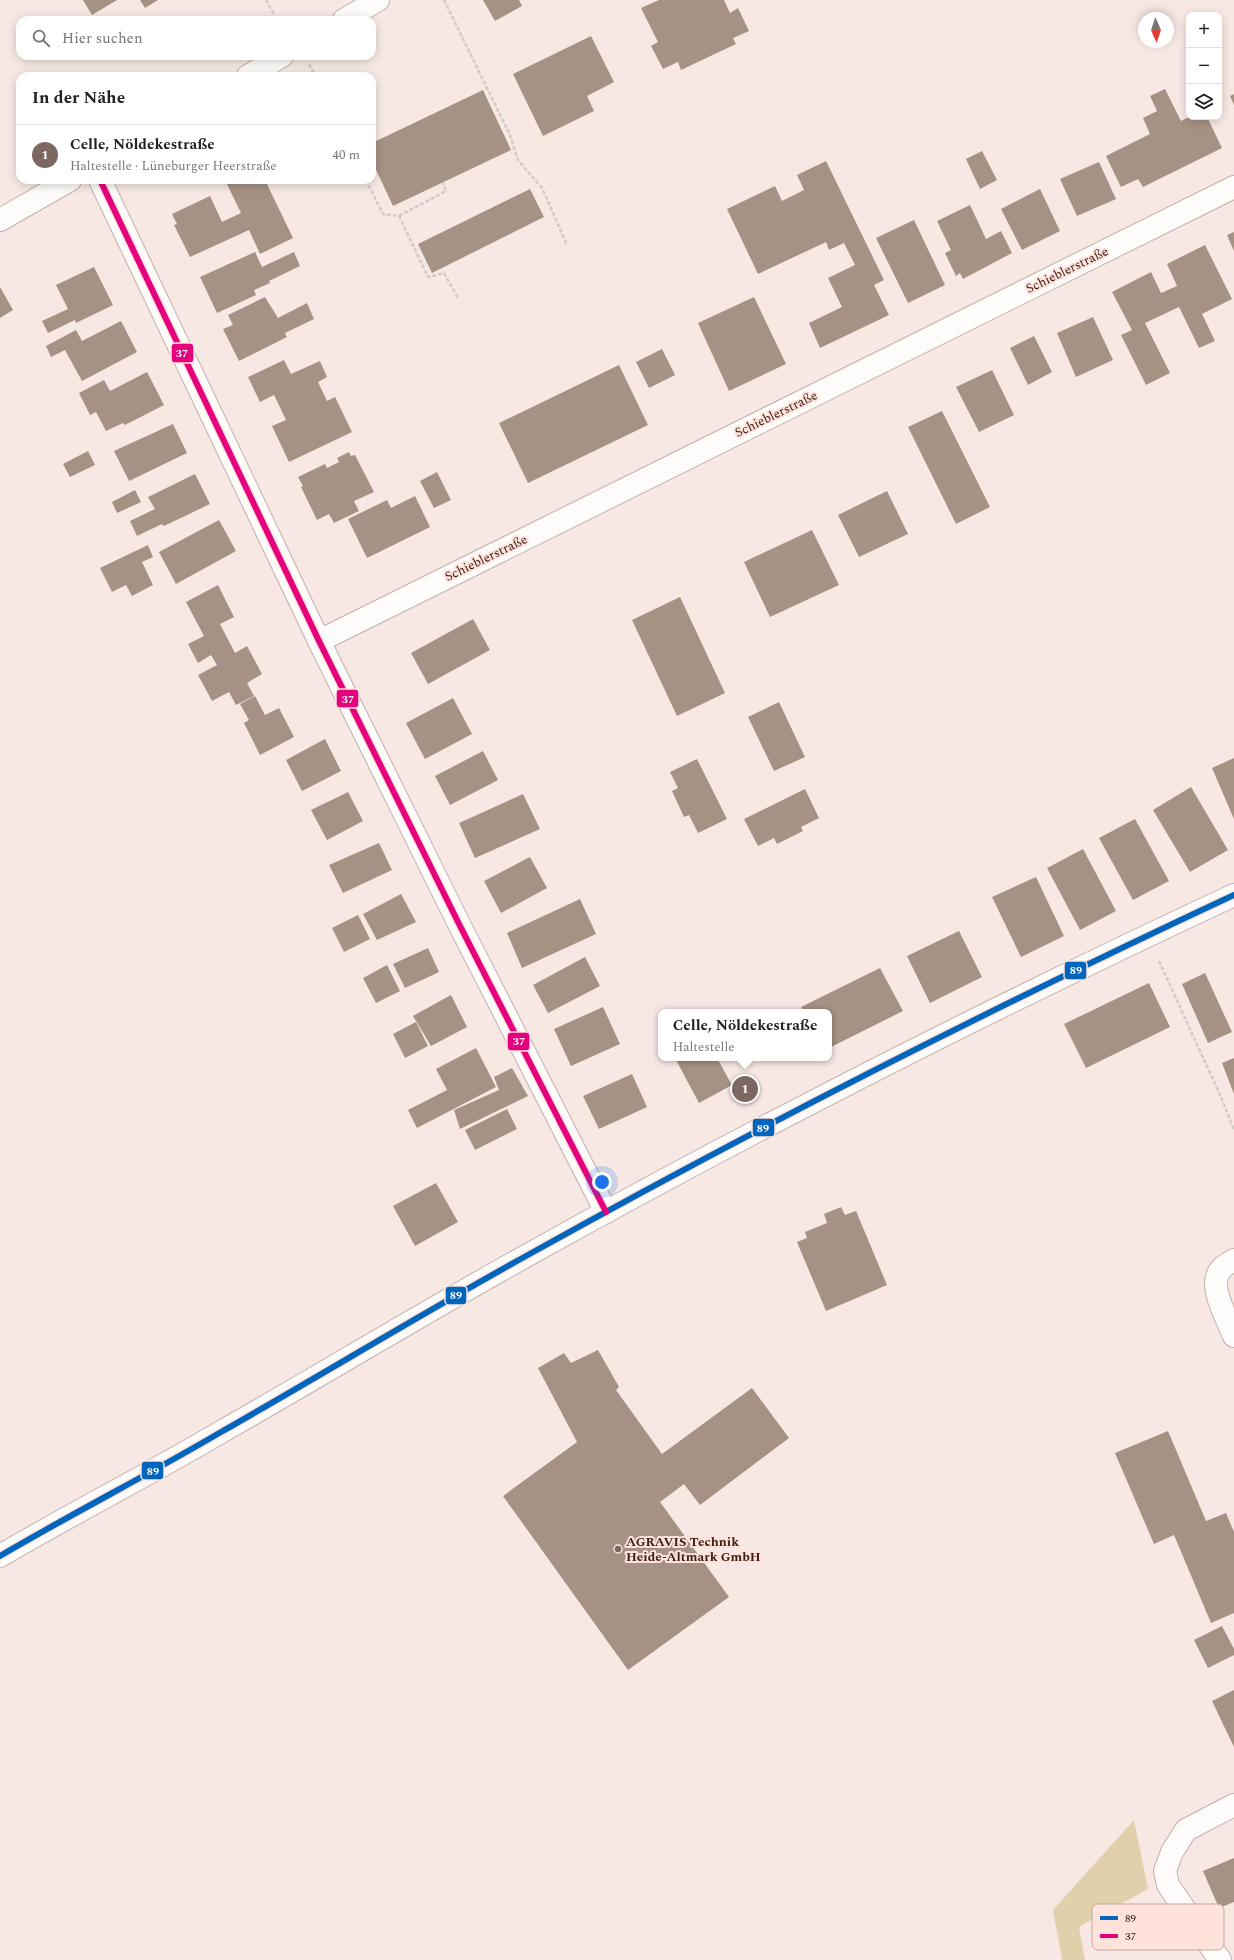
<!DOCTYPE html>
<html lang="de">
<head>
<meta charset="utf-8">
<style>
	:root { --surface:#fff; --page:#f2f2f2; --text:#222; --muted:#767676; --line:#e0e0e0; --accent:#7d6761 }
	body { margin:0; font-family:Spectral,serif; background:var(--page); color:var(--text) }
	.controls { position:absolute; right:12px; top:12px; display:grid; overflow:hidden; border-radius:8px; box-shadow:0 2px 10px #0003 }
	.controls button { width:36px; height:36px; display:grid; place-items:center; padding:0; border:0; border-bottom:1px solid var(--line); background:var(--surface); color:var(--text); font:20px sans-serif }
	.compass { position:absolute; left:1138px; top:12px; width:36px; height:36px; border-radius:50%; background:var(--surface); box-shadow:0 2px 10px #0003; rotate:177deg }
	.you { position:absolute; left:602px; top:1182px; width:14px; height:14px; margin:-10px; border:3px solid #fff; border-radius:50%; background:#1a73e8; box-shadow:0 0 0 6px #1a73e833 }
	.badge { display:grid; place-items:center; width:26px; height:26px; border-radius:50%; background:var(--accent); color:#fff; font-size:13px; font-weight:700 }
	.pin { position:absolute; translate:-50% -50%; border:2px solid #fff; box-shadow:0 1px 4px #0006 }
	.popup { position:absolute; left:658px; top:1009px; width:174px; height:52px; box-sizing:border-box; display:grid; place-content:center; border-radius:8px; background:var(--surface); filter:drop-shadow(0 1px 3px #0005); font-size:13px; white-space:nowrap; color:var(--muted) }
	.popup b { font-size:15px; color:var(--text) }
	.popup::after { content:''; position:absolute; left:50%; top:100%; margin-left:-8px; border:8px solid transparent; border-top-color:var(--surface) }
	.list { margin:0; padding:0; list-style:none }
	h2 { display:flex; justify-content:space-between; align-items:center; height:52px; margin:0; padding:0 16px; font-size:17px }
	h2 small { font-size:13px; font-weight:400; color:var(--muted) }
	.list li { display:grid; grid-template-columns:26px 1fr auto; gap:12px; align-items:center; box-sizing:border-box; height:60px; padding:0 16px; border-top:1px solid var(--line) }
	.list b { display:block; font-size:15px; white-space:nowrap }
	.list p { margin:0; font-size:13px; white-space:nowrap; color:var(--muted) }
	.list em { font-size:13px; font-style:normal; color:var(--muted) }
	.icon { flex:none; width:22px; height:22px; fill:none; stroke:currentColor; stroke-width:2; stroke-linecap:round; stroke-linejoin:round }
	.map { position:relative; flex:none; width:1234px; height:1960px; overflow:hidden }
	.search { position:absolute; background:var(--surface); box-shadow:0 2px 10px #0003; left:16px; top:16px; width:360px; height:44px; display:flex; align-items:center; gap:10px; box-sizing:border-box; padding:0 14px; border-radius:12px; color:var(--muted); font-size:15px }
	.panel { position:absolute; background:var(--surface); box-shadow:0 2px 10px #0003; left:16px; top:72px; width:360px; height:112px; border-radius:12px }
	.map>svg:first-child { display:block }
	.green { fill:#e0d0ab }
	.building { fill:#a69284 }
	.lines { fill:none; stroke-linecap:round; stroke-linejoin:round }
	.street-casing { stroke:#c3b0ab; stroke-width:24 }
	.primary-casing { stroke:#c3b0ab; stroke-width:24 }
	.path { stroke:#d2cbc9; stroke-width:2.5; stroke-dasharray:4 2; stroke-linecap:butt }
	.street { stroke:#fefcfb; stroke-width:22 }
	.primary { stroke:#fefcfb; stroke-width:22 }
	.bus-1-casing { stroke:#ffe3db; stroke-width:9 }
	.bus-2-casing { stroke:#ffe3db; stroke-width:9 }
	.bus-1 { stroke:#0065bd; stroke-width:6 }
	.bus-2 { stroke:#e5007d; stroke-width:6 }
	.poi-dot { fill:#7d6761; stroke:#ffe3db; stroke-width:1.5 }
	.labels { text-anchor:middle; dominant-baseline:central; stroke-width:4; stroke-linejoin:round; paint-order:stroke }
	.street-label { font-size:13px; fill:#3b211b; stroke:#ffe3db }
	.poi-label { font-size:13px; font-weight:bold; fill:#3b211b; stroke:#ffe3db; text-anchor:start }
	.key { fill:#ffe3db; stroke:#c4a9a1; stroke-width:1 }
	.key-label { font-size:11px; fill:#3b211b }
	.line-badge { stroke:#ffe3db; stroke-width:1.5 }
	.badge-label { font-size:11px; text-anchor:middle; font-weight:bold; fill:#fff }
</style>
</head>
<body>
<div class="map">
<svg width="1234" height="1960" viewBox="0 0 1234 1960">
	<rect width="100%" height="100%" fill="#f7e8e3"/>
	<path class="green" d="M1134,1820L1148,1889L1079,1927L1085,1960H1062L1053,1910Z"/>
	<path class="building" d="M83,0H117L92,15Z
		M140,0H158L145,8Z
		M483,0H519L522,6L495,21Z
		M659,0H724L730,13L738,8L749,31L733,38L736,44L681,70L678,62L663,69L651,46L658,42L641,8Z
		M591,36L614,82L587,96L594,111L543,136L513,74Z
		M1165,89L1181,121L1189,117H1207L1222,148L1143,187L1138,179L1121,187L1106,156L1150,134L1143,118L1157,111L1150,96Z
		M483,90L511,150L393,206L372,161V143Z
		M1234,94V105L1230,96Z
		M982,151L997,180L980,189L966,159Z
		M826,161L884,280L874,285L889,315L820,348L809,323L842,307L828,278L855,265L844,243L829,250L826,242L758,274L727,209L775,186L782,201L804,190L797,175Z
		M1099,162L1116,199L1077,216L1060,179Z
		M225,180H265L293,238L260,254L249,230L190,257L174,225L177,224L172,214L210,196L222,222L241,213Z
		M530,189L544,217L432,273L418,244Z
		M1040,189L1060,231L1022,250L1001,209Z
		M970,205L986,239L1001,231L1012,253L963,279L960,273L956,276L945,253L951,250L937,221Z
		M914,220L945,285L908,303L876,238Z
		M1234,232V251L1227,235Z
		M1205,245L1232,299L1202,314L1215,341L1199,348L1179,307L1145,323L1170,373L1146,385L1121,335L1132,330L1112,292L1151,272L1161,293L1177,286L1167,264Z
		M255,252L262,267L294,252L300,266L269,281L270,283L254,290L256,295L217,313L200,277Z
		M94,267L113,305L76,323L75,320L48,333L42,321L68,309L56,285Z
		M0,287L13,310L0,318Z
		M265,297L278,318L307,303L314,319L285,333L287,337L239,361L223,329L233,325L228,315Z
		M754,297L786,364L729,391L698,323Z
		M1093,317L1113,360L1076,377L1057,333Z
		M121,321L137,352L82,381L65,350L51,357L46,346L76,330L82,341Z
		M1034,336L1052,372L1028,385L1010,348Z
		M662,349L675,375L649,388L636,362Z
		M284,360L291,374L320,361L327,377L318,382L327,401L335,397L352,432L289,462L272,426L286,420L277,401L274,395L260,402L248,377Z
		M619,365L648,425L528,483L499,423Z
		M992,370L1014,415L979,432L956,387Z
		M147,372L164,405L125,425L123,423L106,431L96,412L90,415L79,393L104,380L110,391Z
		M942,411L990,507L956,524L908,427Z
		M173,424L187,453L129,481L114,451Z
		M88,451L95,465L70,477L63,464Z
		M349,452L351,456L355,455L374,492L354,501L359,511L334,523L329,514L317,520L301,487L303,486L298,477L325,464L327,468L339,462L337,458Z
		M437,472L451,500L434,508L420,481Z
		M195,474L210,504L164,526L162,524L137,536L130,521L155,509L148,497Z
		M135,490L141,502L117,513L112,502Z
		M887,491L908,534L859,557L838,515Z
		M415,496L430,527L367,558L348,519L387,500L391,508Z
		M219,520L236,551L176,584L159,552Z
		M812,530L839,585L770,617L744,562Z
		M148,545L153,557L142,562L153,585L132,596L126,585L112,592L100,568Z
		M218,585L234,617L220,624L235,653L247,646L262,674L247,683L254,696L236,705L229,692L212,701L198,675L217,665L211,655L198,663L188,644L204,636L186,602Z
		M680,597L725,693L677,716L632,620Z
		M473,619L490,650L428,684L411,653Z
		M255,696L265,715L279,708L294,737L260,755L244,723L249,720L240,704Z
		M453,698L472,734L425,759L406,723Z
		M779,702L805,757L774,771L748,717Z
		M325,739L341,771L302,791L286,760Z
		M483,751L498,780L450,805L435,776Z
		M1234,758V819L1212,768Z
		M697,759L727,819L698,833L689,815L684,817L672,791L678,788L670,772Z
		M1191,787L1228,850L1190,872L1153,810Z
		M805,789L819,818L801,827L803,831L777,844L774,838L758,846L744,819Z
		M348,792L363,821L327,840L311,810Z
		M523,794L540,829L475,858L459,823Z
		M1135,819L1169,881L1133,900L1099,838Z
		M379,843L392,870L343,893L329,865Z
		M1083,849L1116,911L1080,930L1047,868Z
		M530,857L547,888L501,913L484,881Z
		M1036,877L1064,936L1021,957L992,897Z
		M401,894L416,922L377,940L363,914Z
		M580,899L596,934L522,968L507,933Z
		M358,915L370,939L344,952L332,928Z
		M959,931L982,977L930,1003L907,956Z
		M428,948L439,972L405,988L393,964Z
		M585,957L600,986L548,1013L533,985Z
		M387,965L400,991L376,1003L363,978Z
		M880,968L903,1011L829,1048V1012H804L801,1007Z
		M1205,973L1232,1032L1208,1043L1182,984Z
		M1149,983L1170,1027L1086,1068L1064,1024Z
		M451,995L467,1027L431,1046L413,1016Z
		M603,1007L620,1044L571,1066L554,1029Z
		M416,1022L428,1046L405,1058L393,1034Z
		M476,1048L496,1087L417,1128L408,1110L447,1090L436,1069Z
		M675,1058H717L732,1085L699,1103Z
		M1234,1058V1094L1222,1063Z
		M512,1068L528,1096L460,1129L454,1110L499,1090L494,1077Z
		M632,1074L647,1107L599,1129L583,1096Z
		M507,1109L517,1129L475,1150L465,1130Z
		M436,1183L458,1222L415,1246L393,1206Z
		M841,1207L845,1215L856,1211L887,1285L826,1311L797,1242L807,1238L805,1232L827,1223L824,1214Z
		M598,1350L619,1387L616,1390L662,1454L752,1388L789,1438L700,1505L677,1475L684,1484L660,1502L729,1597L628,1670L503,1496L577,1442L538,1368L564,1353L571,1363Z
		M1168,1431L1206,1521L1226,1513L1234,1532V1613L1211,1623L1174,1535L1154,1544L1115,1453Z
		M1222,1626L1234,1649V1655L1208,1668L1194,1640Z
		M1234,1690V1747L1212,1701Z
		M1234,1858V1902L1219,1908L1203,1871Z"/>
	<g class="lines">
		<defs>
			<path id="street" d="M344,20L378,0
				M248,76L282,56
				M100,180L319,641L459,924L606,1212
				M0,220L70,180
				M319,641L1234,187
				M1234,1260C1227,1264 1221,1267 1218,1274C1210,1289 1228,1321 1234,1336
				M1220,1960L1168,1885L1165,1871L1172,1852L1186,1830L1234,1805"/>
			<path id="primary" d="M0,1556C73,1513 148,1475 221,1432C323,1374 423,1313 526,1256C757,1127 994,1007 1234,895"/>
		</defs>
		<use href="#street" class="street-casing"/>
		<use href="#primary" class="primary-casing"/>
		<path class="path" d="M266,0L277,20
			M444,0L510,135L518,160L542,188L567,245
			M309,64L315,76
			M366,180L383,214L399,216L446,191L443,183
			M399,216L428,277L444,273L458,298
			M1159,961L1221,1097L1234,1130"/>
		<use href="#street" class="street"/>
		<use href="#primary" class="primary"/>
		<defs>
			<path id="bus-1" d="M0,1556C73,1513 148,1475 221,1432C323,1374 423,1313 526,1256C757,1127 994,1007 1234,895"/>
			<path id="bus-2" d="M100,180L319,641L459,924L606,1212"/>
		</defs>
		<use href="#bus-1" class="bus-1-casing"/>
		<use href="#bus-2" class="bus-2-casing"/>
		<use href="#bus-1" class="bus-1"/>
		<use href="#bus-2" class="bus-2"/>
	</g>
	<circle class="poi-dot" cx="618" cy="1549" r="4"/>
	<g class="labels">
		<g class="street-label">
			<text transform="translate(1067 270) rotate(-26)">Schieblerstraße</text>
			<text transform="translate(776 414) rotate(-26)">Schieblerstraße</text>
			<text transform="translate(486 558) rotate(-26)">Schieblerstraße</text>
		</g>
		<g class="poi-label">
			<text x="626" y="1542">AGRAVIS Technik<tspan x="626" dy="15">Heide-Altmark GmbH</tspan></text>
		</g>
	</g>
	<rect x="1092" y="1904" width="132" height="46" rx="6" class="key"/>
	<rect x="1100" y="1916" width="18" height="4" fill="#0065bd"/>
	<rect x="1100" y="1934" width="18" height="4" fill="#e5007d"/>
	<g class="key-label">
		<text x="1125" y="1922">89</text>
		<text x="1125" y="1940">37</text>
	</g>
	<g class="line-badge">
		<rect x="171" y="343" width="23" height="20" rx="4" fill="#e5007d"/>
		<rect x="336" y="689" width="23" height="19" rx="4" fill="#e5007d"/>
		<rect x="1064" y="961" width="23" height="19" rx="4" fill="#0065bd"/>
		<rect x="507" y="1032" width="23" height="19" rx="4" fill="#e5007d"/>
		<rect x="752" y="1118" width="23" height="19" rx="4" fill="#0065bd"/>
		<rect x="445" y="1286" width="22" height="19" rx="4" fill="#0065bd"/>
		<rect x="141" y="1461" width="23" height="19" rx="4" fill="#0065bd"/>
	</g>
	<g class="badge-label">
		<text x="182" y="357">37</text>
		<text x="348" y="703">37</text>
		<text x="1076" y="974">89</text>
		<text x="519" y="1045">37</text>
		<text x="763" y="1132">89</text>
		<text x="456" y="1299">89</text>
		<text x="153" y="1475">89</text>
	</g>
</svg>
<div class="controls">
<button>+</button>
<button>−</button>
<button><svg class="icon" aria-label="layers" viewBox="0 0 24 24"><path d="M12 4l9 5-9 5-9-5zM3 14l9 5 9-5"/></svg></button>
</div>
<svg class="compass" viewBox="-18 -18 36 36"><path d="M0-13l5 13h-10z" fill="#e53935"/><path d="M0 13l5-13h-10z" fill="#767676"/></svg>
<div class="you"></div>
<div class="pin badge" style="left:745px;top:1089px">1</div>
<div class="popup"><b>Celle, Nöldekestraße</b>Haltestelle</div>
<div class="search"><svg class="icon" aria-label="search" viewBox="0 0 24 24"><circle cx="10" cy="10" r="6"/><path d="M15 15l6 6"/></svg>Hier suchen</div>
<section class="panel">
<h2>In der Nähe<small></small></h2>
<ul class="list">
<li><span class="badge">1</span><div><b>Celle, Nöldekestraße</b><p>Haltestelle · Lüneburger Heerstraße</p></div><em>40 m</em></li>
</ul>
</section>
</div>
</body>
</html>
